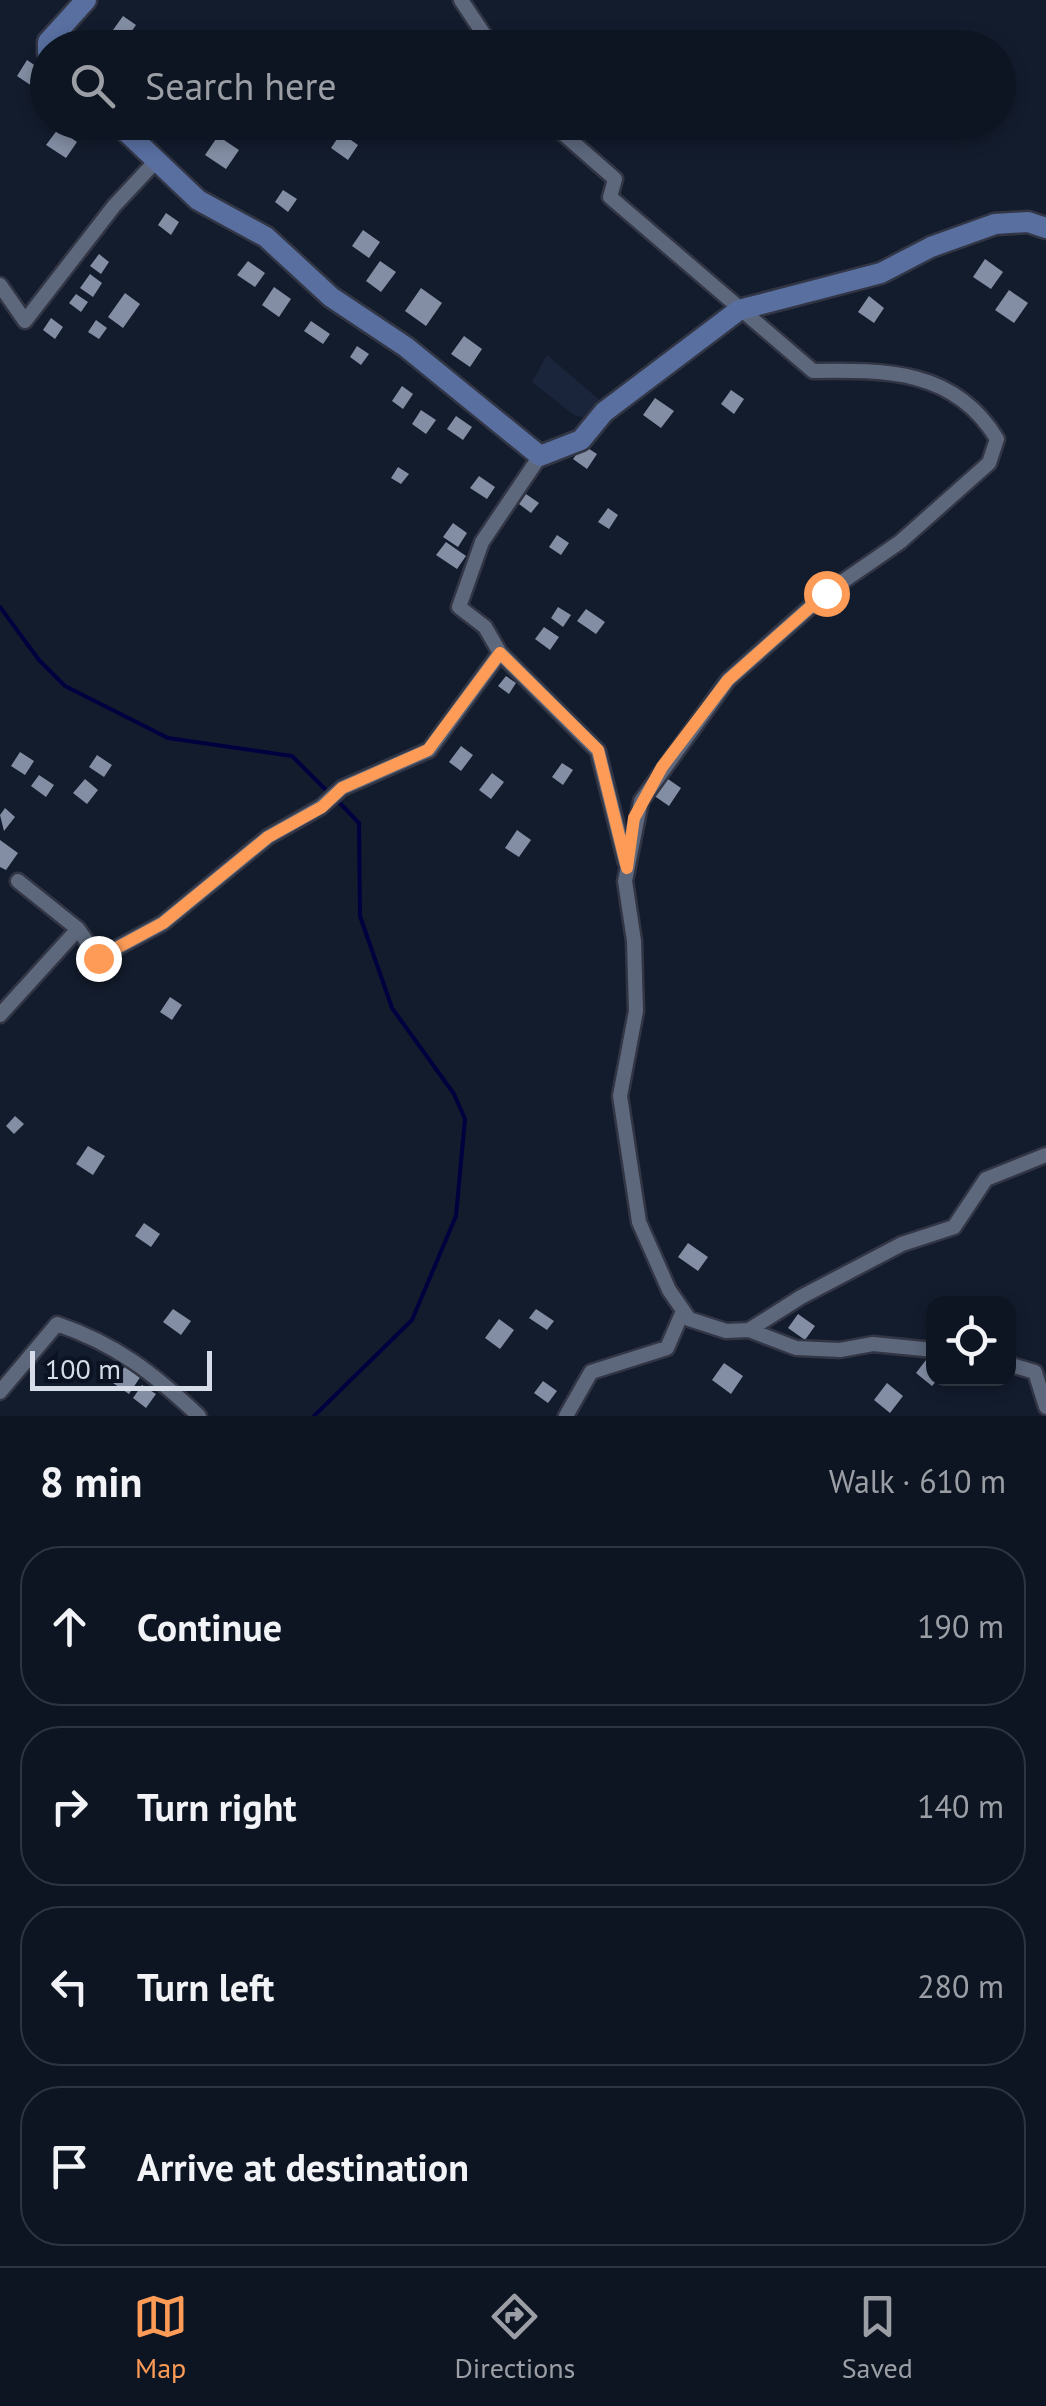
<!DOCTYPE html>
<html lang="en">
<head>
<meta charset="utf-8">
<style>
	:root { --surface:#0e1522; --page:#1c222f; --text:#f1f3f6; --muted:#9b9fa5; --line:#2e3440; --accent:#fe9c57 }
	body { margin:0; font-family:"PT Sans",sans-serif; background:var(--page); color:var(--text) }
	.controls { position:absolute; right:30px; bottom:30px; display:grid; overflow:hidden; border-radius:20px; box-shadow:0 5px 15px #0003 }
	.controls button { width:90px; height:90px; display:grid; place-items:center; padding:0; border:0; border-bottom:2px solid var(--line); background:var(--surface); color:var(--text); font:50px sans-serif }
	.scale { position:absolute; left:30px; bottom:25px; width:182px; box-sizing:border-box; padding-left:10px; border:5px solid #d6dde9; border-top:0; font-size:28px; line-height:35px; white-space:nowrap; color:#d6dde9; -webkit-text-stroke:8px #0b1323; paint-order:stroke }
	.stop { position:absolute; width:30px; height:30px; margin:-22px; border:8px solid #fe9c57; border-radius:50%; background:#fff }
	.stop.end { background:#fe9c57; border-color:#fff; box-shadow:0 2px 10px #0008 }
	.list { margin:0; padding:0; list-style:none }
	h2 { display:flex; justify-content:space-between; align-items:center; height:130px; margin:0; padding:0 40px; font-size:42px }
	h2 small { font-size:32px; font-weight:400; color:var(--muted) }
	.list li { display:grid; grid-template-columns:65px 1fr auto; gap:30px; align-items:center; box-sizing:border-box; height:160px; margin:0 20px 20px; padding:0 20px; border:2px solid var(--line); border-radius:40px }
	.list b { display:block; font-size:38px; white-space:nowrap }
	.list em { font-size:32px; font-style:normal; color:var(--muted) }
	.icon { flex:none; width:55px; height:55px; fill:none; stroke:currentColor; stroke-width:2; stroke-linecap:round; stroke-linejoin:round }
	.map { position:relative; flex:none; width:1046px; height:1416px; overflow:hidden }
	.search { position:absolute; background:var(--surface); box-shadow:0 5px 15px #0003; left:30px; right:30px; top:30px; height:110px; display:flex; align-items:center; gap:25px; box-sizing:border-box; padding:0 35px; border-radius:55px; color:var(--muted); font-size:38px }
	.sheet { height:850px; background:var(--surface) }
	nav { display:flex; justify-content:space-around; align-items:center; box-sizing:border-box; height:140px; border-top:2px solid var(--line); background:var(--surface); font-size:28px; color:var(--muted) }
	nav a { display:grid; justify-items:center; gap:5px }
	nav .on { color:var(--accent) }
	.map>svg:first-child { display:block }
	.built { fill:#1a253b }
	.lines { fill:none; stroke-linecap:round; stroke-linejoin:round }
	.stream { stroke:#00003f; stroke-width:4 }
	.building { fill:#838ea4 }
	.street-casing { stroke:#313544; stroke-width:19 }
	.secondary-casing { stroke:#313544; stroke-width:25 }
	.street { stroke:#5d687d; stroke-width:14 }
	.secondary { stroke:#586fa0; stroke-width:20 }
	.route { stroke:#fe9c57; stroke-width:12 }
</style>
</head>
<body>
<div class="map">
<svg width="1046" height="1416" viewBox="0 0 1046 1416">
	<rect width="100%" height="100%" fill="#131c2d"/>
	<path class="built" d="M547,355L603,403L589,419L574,415L532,382Z"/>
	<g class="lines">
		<path class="stream" d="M0,607L39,660L65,686L168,738L292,756L329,793
			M314,1416L412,1320L456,1216L465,1119L454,1094L392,1008L360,916L359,823L336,799"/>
	</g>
	<path class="building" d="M123,16L136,25L126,39L113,30Z
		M67,31L82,41L77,48H55Z
		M108,34L122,44L120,48H98Z
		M27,60L43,71L32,86L17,76Z
		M58,129L77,142L66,158L46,145Z
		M341,133L358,145L348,160L331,148Z
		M218,136L239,150L226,169L205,155Z
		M283,190L297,199L288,212L275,202Z
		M166,213L179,222L171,235L158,225Z
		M363,230L380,242L369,258L352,246Z
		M99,254L109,262L101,274L90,266Z
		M985,259L1003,272L991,289L973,277Z
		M248,261L265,273L255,287L237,275Z
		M380,261L396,272L381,292L366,281Z
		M90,274L102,283L93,297L80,288Z
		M274,287L291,299L279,317L262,305Z
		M421,288L442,303L426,326L405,311Z
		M1009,290L1028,303L1014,323L995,310Z
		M125,293L140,304L123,328L108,317Z
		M76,294L88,302L81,312L69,303Z
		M869,296L884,308L874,323L858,312Z
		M51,318L63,327L55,339L43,330Z
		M96,320L107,328L99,339L88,332Z
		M311,321L330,334L323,344L304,331Z
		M464,336L482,349L470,367L451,354Z
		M357,346L369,354L361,365L350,357Z
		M402,386L413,394L403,409L392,401Z
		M731,390L744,399L734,414L721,404Z
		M655,398L674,411L661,428L643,415Z
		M421,410L436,420L426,434L412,424Z
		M456,416L472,427L463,440L447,429Z
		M583,445L597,454L587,469L573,459Z
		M398,467L409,474L401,484L391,478Z
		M479,476L495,487L487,499L470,488Z
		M526,494L539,503L531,513L519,504Z
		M608,508L618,515L609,529L598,522Z
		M453,523L467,533L458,547L443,537Z
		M557,535L569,543L561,555L549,547Z
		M446,542L466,556L457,569L436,555Z
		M558,607L571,615L563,627L551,618Z
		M586,609L605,622L596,634L577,621Z
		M544,627L559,637L550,650L535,639Z
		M506,676L516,683L509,694L498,686Z
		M461,746L473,755L461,771L449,762Z
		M20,752L34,761L25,775L11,766Z
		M97,755L112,765L104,777L89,767Z
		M562,763L573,770L563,785L552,777Z
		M492,773L504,782L491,799L479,790Z
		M39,775L54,785L46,797L31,786Z
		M665,777L681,788L669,806L653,795Z
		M85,779L98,790L87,804L73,793Z
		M5,808L15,817L4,831L0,815Z
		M517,830L531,840L519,857L505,848Z
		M0,840L18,853L6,870L0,867Z
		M170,997L182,1005L172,1020L160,1012Z
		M15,1116L24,1124L14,1134L6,1126Z
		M88,1146L105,1156L93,1175L76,1164Z
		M144,1223L160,1234L151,1247L135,1236Z
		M688,1243L708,1257L698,1271L678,1257Z
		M173,1309L191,1321L181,1335L163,1322Z
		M536,1309L554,1321L547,1330L529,1318Z
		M798,1314L815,1326L805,1340L788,1328Z
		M499,1319L514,1330L500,1349L485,1338Z
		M929,1356L934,1360V1378H939L932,1386L916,1373Z
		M724,1363L743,1376L731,1394L712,1380Z
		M126,1365L141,1376L129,1394L113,1383Z
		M543,1381L557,1391L548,1403L534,1393Z
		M887,1383L903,1396L890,1413L874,1400Z
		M142,1385L156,1394L146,1408L133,1398Z"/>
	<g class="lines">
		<defs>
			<path id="street" d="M461,0L493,48
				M550,122L615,179L610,197L813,371C886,370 955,369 997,439L989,463L900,542L826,593L728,680L641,801L625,881L634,941L636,1011L620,1096L639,1222L669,1290L689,1319L726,1331L749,1330L796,1348L840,1350L873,1344L934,1350
				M0,285L25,321L114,206L155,162
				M500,653L598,751L626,863
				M78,929L98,958L163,923L268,837L321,807L342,788L429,750L500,653L485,627L459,607L482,542L540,456
				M0,1015L78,929L18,881
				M749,1330L801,1297L902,1244L954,1227L986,1179L1046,1155
				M1008,1364L1035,1372L1046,1407
				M0,1392L57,1324C116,1344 153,1373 199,1416
				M566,1416L591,1372L667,1348L683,1311"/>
			<path id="secondary" d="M48,53V42L86,0
				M116,122L198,200L266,237L331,297L406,347L540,456L581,440L604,412L739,310L881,273L931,247L995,224L1028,222L1046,228"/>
		</defs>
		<use href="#street" class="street-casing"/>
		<use href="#secondary" class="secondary-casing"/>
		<use href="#street" class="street"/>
		<use href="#secondary" class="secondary"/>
	</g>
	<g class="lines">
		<path class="route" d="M98,958L163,923L268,837L322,807L342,788L428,750L500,653L598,750L627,868L634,818L662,767L728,680L826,593"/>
	</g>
</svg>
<div class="controls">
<button><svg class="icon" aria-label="locate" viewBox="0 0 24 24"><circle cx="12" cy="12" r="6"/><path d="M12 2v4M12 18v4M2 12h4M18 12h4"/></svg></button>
</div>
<div class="scale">100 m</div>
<div class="stop" style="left:826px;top:593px"></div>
<div class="stop end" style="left:98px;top:958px"></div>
<div class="search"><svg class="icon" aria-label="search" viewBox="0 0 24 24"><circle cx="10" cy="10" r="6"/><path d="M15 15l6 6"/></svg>Search here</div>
</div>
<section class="sheet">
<h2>8 min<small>Walk · 610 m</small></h2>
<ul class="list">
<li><svg class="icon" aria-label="ahead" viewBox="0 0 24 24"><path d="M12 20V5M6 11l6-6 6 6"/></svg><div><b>Continue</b></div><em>190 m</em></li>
<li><svg class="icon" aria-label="right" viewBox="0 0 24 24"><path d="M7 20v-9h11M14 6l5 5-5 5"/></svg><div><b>Turn right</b></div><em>140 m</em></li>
<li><svg class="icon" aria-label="left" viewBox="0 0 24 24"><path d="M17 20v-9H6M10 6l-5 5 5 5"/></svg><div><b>Turn left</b></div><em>280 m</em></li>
<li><svg class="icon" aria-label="arrive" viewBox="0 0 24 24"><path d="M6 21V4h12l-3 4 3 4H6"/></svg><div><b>Arrive at destination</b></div></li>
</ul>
</section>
<nav>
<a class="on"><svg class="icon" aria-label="map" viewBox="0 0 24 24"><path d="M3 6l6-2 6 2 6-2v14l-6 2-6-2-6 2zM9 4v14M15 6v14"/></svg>Map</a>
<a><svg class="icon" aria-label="directions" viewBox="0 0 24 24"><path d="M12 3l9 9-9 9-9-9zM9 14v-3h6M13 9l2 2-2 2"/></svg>Directions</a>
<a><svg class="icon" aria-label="saved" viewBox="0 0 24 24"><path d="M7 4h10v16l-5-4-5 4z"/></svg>Saved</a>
</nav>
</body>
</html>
